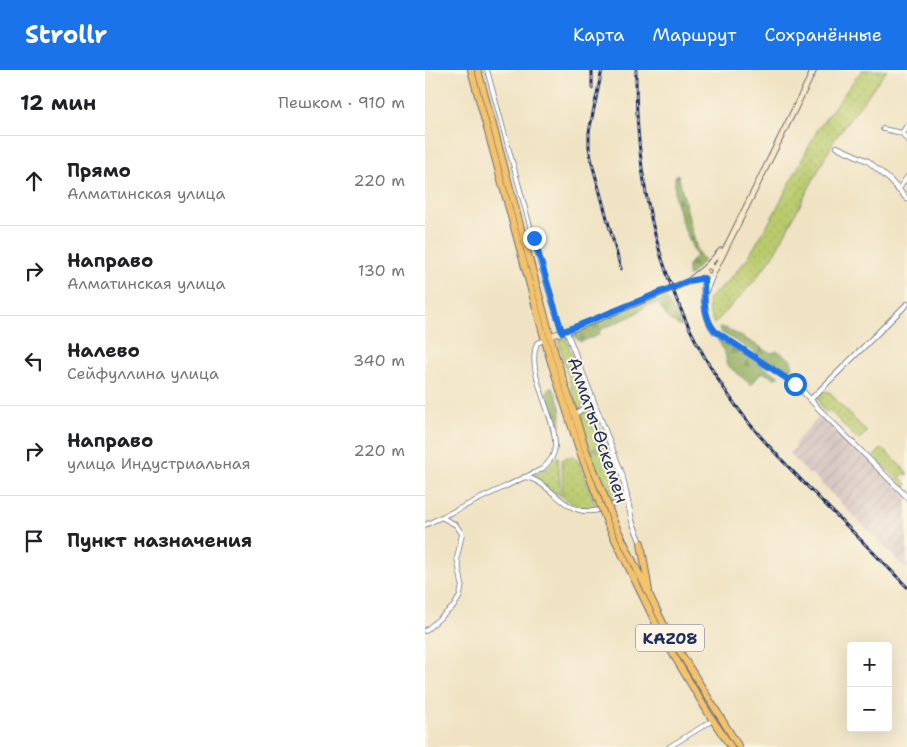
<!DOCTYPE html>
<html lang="ru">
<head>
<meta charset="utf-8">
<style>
	:root { --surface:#fff; --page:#f6f6f6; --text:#202124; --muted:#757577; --line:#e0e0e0; --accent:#1a73e8 }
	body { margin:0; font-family:"Shantell Sans",sans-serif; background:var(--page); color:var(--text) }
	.controls { position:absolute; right:15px; bottom:15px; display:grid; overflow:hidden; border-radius:5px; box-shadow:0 5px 20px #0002 }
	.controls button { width:45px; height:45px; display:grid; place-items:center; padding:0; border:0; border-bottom:1px solid var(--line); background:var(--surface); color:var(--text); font:25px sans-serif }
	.stop { position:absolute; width:15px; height:15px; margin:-11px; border:4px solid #1a73e8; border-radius:50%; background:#fff }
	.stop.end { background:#1a73e8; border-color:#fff; box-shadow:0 1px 5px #0008 }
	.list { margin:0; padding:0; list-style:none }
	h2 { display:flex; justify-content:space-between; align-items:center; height:65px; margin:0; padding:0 20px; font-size:21px }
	h2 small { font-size:16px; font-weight:400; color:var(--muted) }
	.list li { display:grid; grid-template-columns:32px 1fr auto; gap:15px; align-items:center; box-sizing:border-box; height:90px; padding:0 20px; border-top:1px solid var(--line) }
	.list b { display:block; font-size:19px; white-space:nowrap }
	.list p { margin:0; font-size:16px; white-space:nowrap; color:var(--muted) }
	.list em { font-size:16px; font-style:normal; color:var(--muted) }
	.icon { flex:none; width:28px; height:28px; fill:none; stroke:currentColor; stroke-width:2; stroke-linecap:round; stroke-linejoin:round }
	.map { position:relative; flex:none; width:482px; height:677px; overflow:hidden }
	header { display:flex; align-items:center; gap:30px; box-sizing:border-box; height:70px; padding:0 25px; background:var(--accent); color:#fff }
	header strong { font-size:24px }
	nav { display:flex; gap:28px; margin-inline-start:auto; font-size:18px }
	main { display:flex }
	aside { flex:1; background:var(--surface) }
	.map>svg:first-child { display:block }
	.industrial { fill:url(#industrial-furrows) }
	.green { fill:url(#green-dots); stroke:#6a7c66 }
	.forest { fill:url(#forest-firs); stroke:#566e5f }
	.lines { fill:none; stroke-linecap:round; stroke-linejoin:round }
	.minor-casing { stroke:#666e81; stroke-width:5.5 }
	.tertiary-casing { stroke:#666e81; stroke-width:6 }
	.secondary-casing { stroke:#666e81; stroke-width:7 }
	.trunk-casing { stroke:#666e81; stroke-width:8 }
	.minor { stroke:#fff; stroke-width:4 }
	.tertiary { stroke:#fff; stroke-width:4.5 }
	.secondary { stroke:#fae7c3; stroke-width:5 }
	.trunk { stroke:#f3c26a; stroke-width:6 }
	.rail-casing { stroke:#1b2f5e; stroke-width:3 }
	.rail { stroke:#fcf5e5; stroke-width:1; stroke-dasharray:4; stroke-linecap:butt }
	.trunk-bridge-casing { stroke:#666e81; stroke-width:8; stroke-linecap:butt }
	.trunk-bridge { stroke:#f3c26a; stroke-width:6 }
	.route { stroke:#1a73e8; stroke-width:6 }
	.labels { text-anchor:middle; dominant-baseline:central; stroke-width:4; stroke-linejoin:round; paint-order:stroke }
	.shield { fill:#fcf5e5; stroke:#5e6a86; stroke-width:1 }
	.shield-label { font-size:16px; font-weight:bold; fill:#1b2f5e }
	.street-label { font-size:18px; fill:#1b2f5e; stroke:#fcf5e5 }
</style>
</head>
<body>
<header>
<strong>Strollr</strong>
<nav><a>Карта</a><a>Маршрут</a><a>Сохранённые</a></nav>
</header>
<main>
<aside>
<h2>12 мин<small>Пешком · 910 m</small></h2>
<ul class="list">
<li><svg class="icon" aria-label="ahead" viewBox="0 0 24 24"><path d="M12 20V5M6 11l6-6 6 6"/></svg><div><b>Прямо</b><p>Алматинская улица</p></div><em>220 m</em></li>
<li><svg class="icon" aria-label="right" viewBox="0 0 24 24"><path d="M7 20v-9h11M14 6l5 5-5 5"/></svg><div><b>Направо</b><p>Алматинская улица</p></div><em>130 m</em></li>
<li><svg class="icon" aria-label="left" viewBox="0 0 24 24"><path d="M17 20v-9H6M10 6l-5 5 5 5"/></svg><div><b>Налево</b><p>Сейфуллина улица</p></div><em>340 m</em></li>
<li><svg class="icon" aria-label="right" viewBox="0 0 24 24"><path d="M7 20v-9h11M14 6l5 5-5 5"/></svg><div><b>Направо</b><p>улица Индустриальная</p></div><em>220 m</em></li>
<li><svg class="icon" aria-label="arrive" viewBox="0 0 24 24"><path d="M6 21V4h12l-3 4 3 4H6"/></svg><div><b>Пункт назначения</b></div></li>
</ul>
</aside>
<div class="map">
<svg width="482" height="677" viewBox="0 0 482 677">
	<defs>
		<pattern id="industrial-furrows" width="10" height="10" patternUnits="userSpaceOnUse" patternTransform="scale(1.25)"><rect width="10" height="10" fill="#d1bfbd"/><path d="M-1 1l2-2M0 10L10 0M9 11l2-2" fill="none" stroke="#b3a4a5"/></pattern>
		<pattern id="green-dots" width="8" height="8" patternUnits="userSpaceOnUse" patternTransform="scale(1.25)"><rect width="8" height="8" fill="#b9ca6d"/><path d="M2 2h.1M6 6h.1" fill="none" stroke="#9eae61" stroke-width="1.8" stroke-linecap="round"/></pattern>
		<pattern id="forest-firs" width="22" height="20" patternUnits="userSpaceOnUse" patternTransform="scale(1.25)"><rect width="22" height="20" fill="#92ae60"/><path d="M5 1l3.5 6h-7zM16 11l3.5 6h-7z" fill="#768e52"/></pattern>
	</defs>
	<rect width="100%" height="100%" fill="#fcf5e5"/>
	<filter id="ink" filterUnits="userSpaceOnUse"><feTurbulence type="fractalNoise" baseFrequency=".02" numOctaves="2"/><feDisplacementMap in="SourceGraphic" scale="10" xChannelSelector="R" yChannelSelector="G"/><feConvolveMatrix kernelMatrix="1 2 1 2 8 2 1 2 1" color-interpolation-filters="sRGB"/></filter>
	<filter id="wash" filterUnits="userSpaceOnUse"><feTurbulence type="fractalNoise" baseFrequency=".0096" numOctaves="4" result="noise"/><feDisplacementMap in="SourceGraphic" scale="20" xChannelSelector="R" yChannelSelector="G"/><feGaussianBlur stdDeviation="1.12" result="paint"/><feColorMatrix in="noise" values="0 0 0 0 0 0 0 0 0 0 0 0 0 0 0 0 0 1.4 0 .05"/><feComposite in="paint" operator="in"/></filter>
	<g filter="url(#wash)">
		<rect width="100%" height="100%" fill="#f0e3c3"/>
		<path class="industrial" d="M396,345L482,427V500L387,404H383L364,383L371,377L370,373Z"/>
		<path class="green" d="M437,0H462L410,69L348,186L326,215L289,254L284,242L283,229L303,211L322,189L346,149L393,59Z
			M137,268L141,269L162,322V330L156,338L152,339L134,273Z
			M398,319L402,322H405L412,331L442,362L433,370L404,340L401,342L396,338L393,326Z
			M164,340L168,343L181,376L165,380L156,353L158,344Z
			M182,377L197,415L195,425L184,433L165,382Z
			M457,378L482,402V405L480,403L475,407L482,414L481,418L449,386Z
			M133,386L136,426L106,407L121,399Z
			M148,386L154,391L171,435C158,442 150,435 138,427L137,390L142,387Z"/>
		<path class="forest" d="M253,104L272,180L279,191L263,207V195L271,186L259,158L250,129V106Z
			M239,226C244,231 246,239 251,244C254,248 257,249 259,254L256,257L243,249L233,233L221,236L209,245L175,260L174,265L155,272L150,267L151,261L156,257L230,227Z
			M294,258H301L346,283L353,281L366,290L368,298L364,302L356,299L296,262Z
			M292,268L355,307L349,308L337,302L326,315L301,294C303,285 296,276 292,268Z
			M125,318H128C134,330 138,342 135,355L131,356L121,323Z"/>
	</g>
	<g filter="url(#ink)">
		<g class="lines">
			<defs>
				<path id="minor" d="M62,0L116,196L137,262
					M458,59L477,63L482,70
					M477,63L482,55
					M473,120L482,107
					M99,407C128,411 139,449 174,440
					M187,435L196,431L202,425
					M0,455L117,399C124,393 130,385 130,376C131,345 100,303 112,273L120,270
					M0,561L29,536L35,526L37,514L32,488L37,464L31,455L16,447
					M244,677L288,650"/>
				<path id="tertiary" d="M412,77L443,91L465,110L482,129
					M279,202C278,221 277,245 289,261L373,316L394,339L482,427
					M281,221L288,204
					M141,260L197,404L207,451L216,473
					M386,329L482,234
					M150,344L168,332"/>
				<path id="secondary" d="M279 201a5 5 0 1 1 10 0a5 5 0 1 1-10 0Z
					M281,197L296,181
					M289,202L389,0
					M125,266L153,257L264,211L280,198"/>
				<path id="trunk" d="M46,0L125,289L155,382L173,429
					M53,0L131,287L161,380L179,425
					M189,452L242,561L314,677
					M183,455L236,564L285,646L306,677
					M216,473L224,521"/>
			</defs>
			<use href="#minor" class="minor-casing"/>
			<use href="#tertiary" class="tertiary-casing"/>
			<use href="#secondary" class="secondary-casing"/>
			<use href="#trunk" class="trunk-casing"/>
			<use href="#minor" class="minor"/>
			<use href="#tertiary" class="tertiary"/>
			<use href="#secondary" class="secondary"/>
			<use href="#trunk" class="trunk"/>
			<defs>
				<path id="rail" d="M177,0L164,62V78L168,97L196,199
					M211,0C210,132 242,249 324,353C345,379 368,402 391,425C422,456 452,486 482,517
					M167,18V0"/>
			</defs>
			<use href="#rail" class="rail-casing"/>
			<use href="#rail" class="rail"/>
			<defs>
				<path id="trunk-bridge" d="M179,425L189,452
					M173,429L183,455"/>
			</defs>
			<use href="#trunk-bridge" class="trunk-bridge-casing"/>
			<use href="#trunk-bridge" class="trunk-bridge"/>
		</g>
	</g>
	<g class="lines" filter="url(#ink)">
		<path class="route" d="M109,168L137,262L264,211L279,208C280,226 277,246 290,261L370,314"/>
	</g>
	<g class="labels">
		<rect class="shield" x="211" y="554.5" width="68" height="27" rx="4"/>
		<g class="shield-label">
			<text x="245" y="568">KAZ08</text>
		</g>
		<g class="street-label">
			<text transform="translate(173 360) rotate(71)">Алматы-Өскемен</text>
		</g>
	</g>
</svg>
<div class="controls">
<button>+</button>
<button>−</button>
</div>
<div class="stop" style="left:370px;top:314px"></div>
<div class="stop end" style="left:109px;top:168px"></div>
</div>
</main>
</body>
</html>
